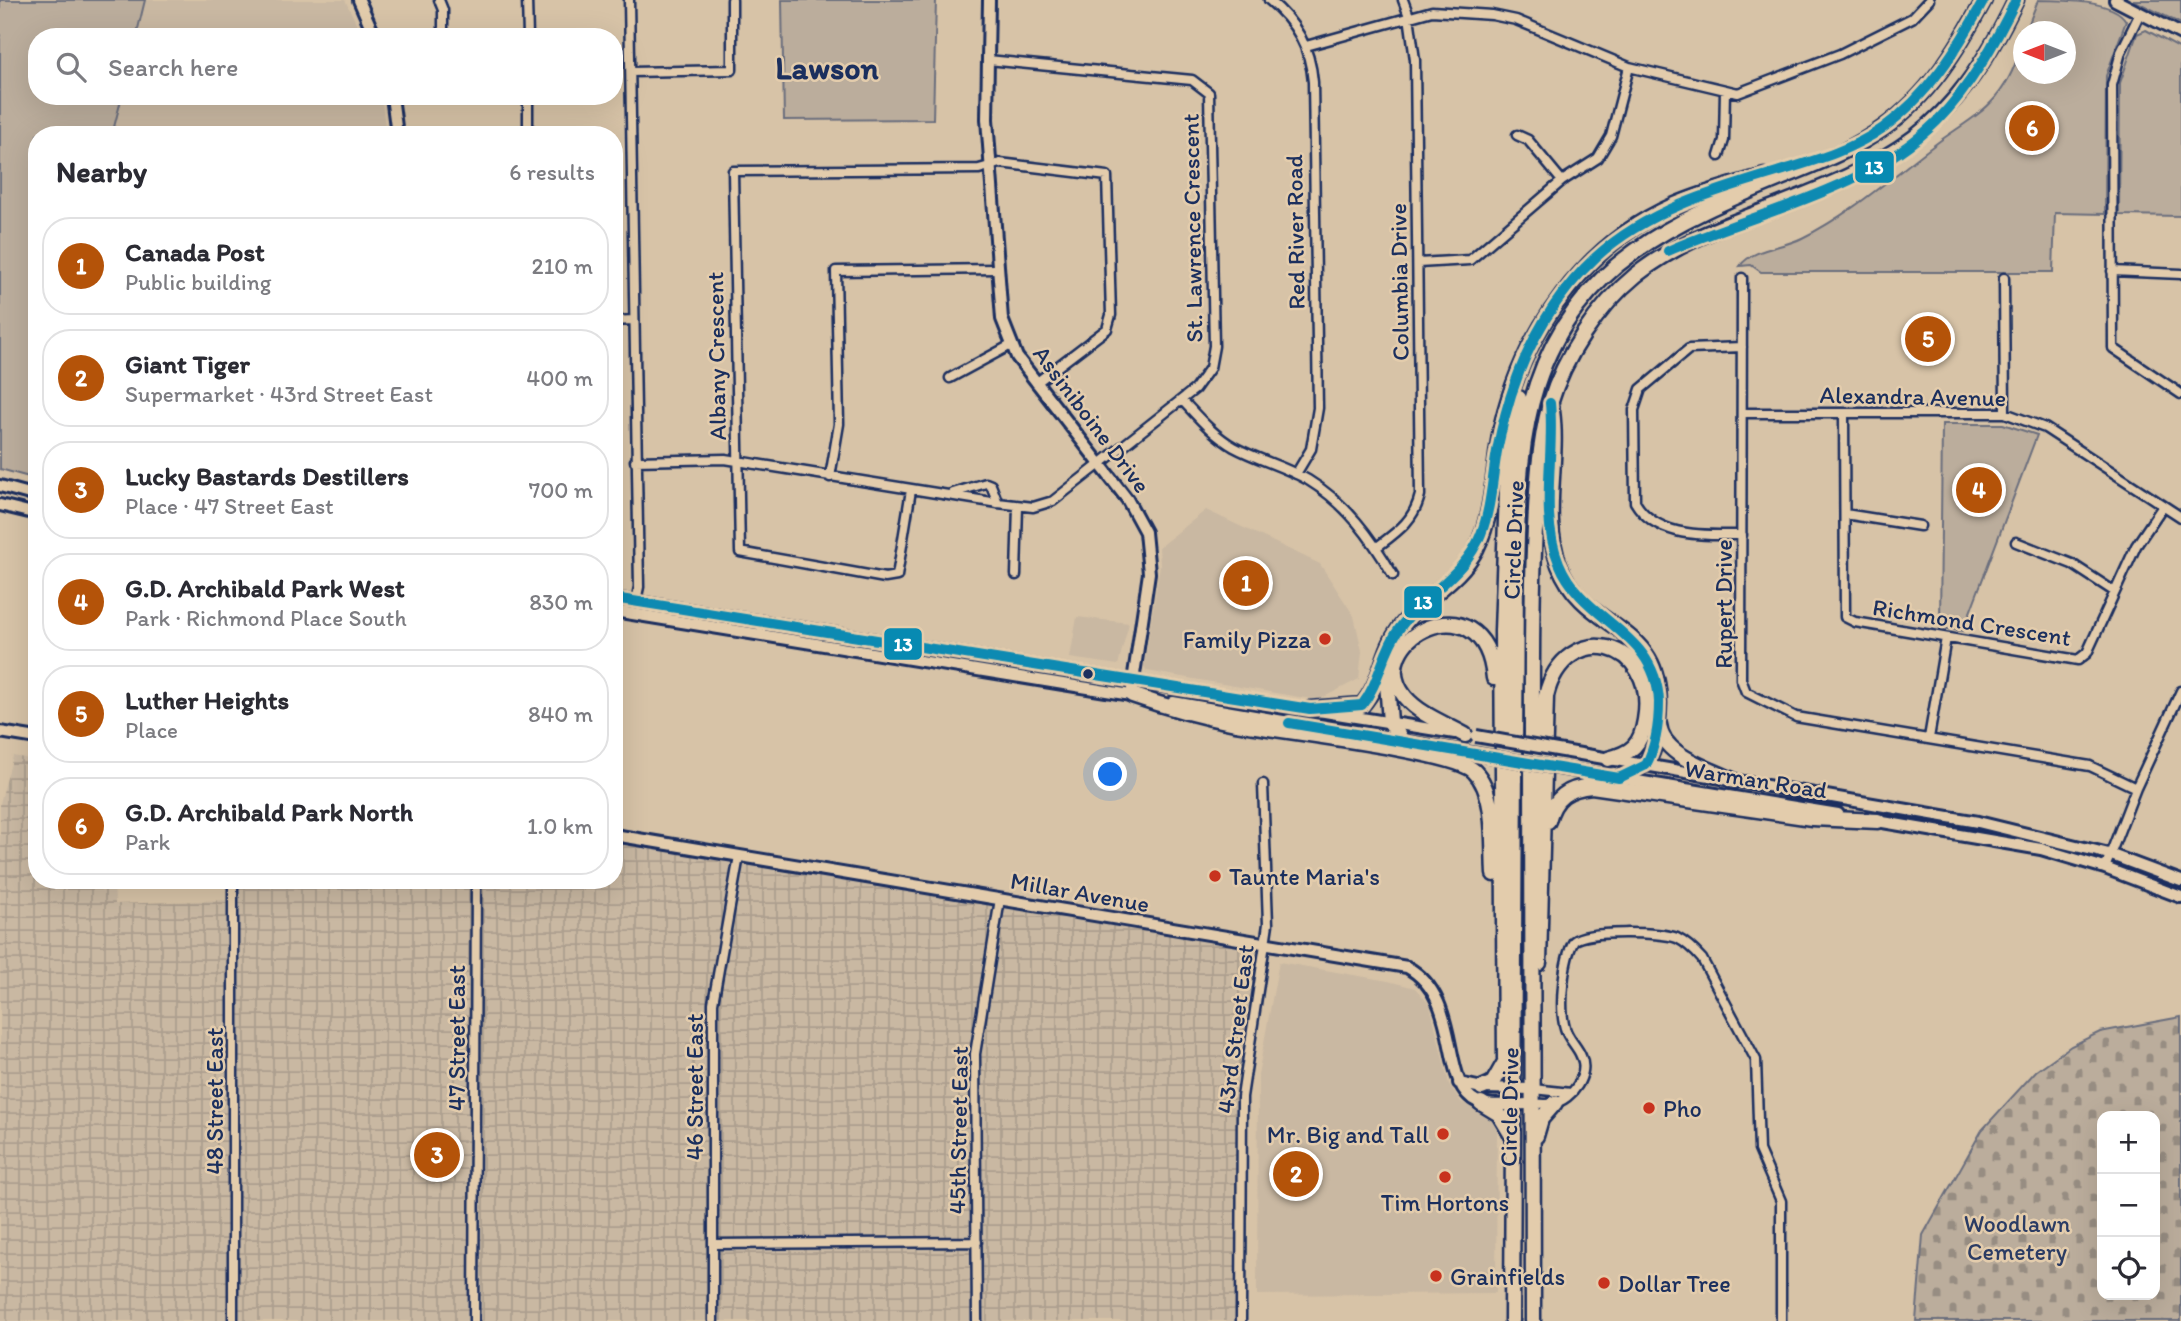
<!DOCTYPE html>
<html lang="en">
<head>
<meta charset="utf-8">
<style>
	:root { --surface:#fff; --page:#f2f2f3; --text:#2b2b33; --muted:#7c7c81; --line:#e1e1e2; --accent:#b45309 }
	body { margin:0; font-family:Itim,sans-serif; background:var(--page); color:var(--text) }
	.controls { position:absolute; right:21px; bottom:21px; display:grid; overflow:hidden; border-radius:14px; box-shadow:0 7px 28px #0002 }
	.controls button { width:63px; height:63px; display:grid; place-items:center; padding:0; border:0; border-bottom:2px solid var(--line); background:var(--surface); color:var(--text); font:35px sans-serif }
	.compass { position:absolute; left:2013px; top:21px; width:63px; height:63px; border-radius:50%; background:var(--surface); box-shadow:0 7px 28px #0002; rotate:270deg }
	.you { position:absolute; left:1111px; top:775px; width:24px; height:24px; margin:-18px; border:5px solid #fff; border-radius:50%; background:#1a73e8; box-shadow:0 0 0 10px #1a73e833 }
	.badge { display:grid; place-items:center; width:46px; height:46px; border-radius:50%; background:var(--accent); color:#fff; font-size:23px; font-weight:700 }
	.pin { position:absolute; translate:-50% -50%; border:4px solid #fff; box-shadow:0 2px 7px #0006 }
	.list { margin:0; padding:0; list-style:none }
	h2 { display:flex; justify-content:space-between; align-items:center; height:91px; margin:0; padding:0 28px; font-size:30px }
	h2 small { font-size:23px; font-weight:400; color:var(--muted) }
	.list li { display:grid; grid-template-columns:46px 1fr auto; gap:21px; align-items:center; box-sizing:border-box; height:98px; margin:0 14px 14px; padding:0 14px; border:2px solid var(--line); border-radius:28px }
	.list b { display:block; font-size:26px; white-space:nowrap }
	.list p { margin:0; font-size:23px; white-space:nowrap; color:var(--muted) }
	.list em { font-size:23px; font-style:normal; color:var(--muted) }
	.icon { flex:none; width:38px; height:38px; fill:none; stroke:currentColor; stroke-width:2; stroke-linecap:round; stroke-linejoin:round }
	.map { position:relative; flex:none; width:2181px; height:1321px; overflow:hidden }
	.search { position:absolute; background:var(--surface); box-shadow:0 7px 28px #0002; left:28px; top:28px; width:595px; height:77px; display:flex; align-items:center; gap:18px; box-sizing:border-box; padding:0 24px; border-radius:28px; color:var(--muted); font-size:26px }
	.panel { position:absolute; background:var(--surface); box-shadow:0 7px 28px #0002; left:28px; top:126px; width:595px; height:763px; border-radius:28px }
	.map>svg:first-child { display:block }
	.built { fill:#c9b8a2 }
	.industrial { fill:url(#industrial-grid) }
	.cemetery { fill:url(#cemetery-stones); stroke:#6b6e7d; stroke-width:2; fill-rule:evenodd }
	.park { fill:#bbad9c; stroke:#6b6e7d; stroke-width:2 }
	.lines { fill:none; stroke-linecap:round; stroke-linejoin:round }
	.street-casing { stroke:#1b2f5e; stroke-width:13 }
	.secondary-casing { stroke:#1b2f5e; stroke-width:16 }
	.highway-casing { stroke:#1b2f5e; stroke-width:19 }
	.street { stroke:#e3ccac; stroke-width:8 }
	.secondary { stroke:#e3ccac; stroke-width:10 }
	.highway { stroke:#e3ccac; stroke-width:14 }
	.secondary-bridge-casing { stroke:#1b2f5e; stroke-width:16; stroke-linecap:butt }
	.secondary-bridge { stroke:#e3ccac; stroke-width:10 }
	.bus-1-casing { stroke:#e3ccac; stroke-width:16 }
	.bus-1 { stroke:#078ab2; stroke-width:10 }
	.poi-dot { fill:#c8321e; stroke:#e3ccac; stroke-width:2.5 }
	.bus-dot { fill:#1b2f5e; stroke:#e3ccac; stroke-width:2.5 }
	.labels { text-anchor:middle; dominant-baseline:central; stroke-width:5; stroke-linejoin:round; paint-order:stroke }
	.street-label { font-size:24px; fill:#1b2f5e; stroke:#e3ccac }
	.poi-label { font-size:24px; fill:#1b2f5e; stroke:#e3ccac; text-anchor:start }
	.park-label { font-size:24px; fill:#2b3c64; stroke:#e3ccac }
	.district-label { font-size:32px; font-weight:bold; fill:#1b2f5e; stroke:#e3ccac }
	.line-badge { stroke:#e3ccac; stroke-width:2.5 }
	.badge-label { font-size:19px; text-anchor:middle; font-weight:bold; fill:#fff }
</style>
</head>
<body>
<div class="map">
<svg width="2181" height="1321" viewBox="0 0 2181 1321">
	<defs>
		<pattern id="industrial-grid" width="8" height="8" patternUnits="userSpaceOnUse" patternTransform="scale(1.75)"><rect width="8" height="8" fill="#c9b8a2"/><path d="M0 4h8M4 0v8" fill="none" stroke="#ac9e8e"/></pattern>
		<pattern id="cemetery-stones" width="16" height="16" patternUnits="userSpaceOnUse" patternTransform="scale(1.75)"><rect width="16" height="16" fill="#bbad9c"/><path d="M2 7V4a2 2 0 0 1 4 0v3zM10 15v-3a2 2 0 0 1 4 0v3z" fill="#978d82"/></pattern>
	</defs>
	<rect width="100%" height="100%" fill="#d7c3a7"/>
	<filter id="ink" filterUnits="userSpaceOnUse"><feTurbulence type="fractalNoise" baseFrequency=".0143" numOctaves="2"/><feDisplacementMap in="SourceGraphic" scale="14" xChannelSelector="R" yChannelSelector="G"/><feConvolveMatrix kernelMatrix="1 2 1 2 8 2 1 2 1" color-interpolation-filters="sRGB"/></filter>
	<g filter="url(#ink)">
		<path class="built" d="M145,0H345L363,37H136Z
			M122,96H381L386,135H112Z
			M1206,510L1320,564L1354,616L1362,651L1359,679L1320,699H1311L1147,671L1144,666L1160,565L1159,547Z
			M1077,617L1129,623L1118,665L1070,658Z
			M1279,962L1388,981L1415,988L1430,1005L1449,1084L1461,1102L1492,1117L1497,1125L1496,1293L1257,1295L1258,1075Z"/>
		<path class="industrial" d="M13,756L37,760V880H114L115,904L227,900V1321H0V803Z
			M614,835L1265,944L1243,1091L1241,1321H233V880H614Z"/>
		<path class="cemetery" d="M2181,1017V1321H1916L1923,1235L1982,1130L2036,1071L2071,1046L2100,1032ZM2102,1116H2155V1295H2102Z"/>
		<path class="park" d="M0,0H145L136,37H37V96H122L112,135H37V446L29,477L0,469Z
			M782,0H936L933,119L784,120Z
			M2038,0C2062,0 2115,0 2126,21L2106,76L2105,214L2055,213L2053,272H1761L1751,265L1740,266C1753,248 1783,248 1802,238C1851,214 1894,175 1937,143C1957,128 1980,116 1996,97C2010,80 2018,60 2023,39L2024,74H2066V32L2026,31Z
			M2133,0H2181V24Z
			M2146,30L2181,49V216L2119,215L2120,83L2137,34Z
			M1942,424H2003L2037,435L1963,631L1940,628Z"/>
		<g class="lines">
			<defs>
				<path id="street" d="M439,0L443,10V37
					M527,0L528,37
					M629,0L639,587L636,601
					M1269,0C1296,22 1310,47 1313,82L1318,408L1311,449L1296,474
					M2140,13L2121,52L2112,85L2113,348L2181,394
					M1306,46L1432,11L1492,15L1516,20L1629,67L1738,93L1840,54L1912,18L1929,0
					M631,72L732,70V0
					M528,96V135
					M1517,135L1528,140L1562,181
					M1719,156L1724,140L1725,90
					M1418,263L1470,260L1562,181L1598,158L1611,136L1629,67
					M2112,271L2181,274
					M1742,278L1741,679L1746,692L1796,717L2090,766L2136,788
					M2004,278L2005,413
					M614,321L633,320
					M1742,347L1689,349L1641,389L1634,410L1635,502C1657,539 1705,535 1742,535
					M950,378L1011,345
					M1182,400C1198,417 1213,435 1234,447C1258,460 1284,466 1308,480C1346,503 1371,537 1393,575
					M1742,413H2005L2045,428L2181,517
					M1844,415L1845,617L1855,622L2078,660L2087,653L2136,546L2163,506
					M635,461L725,459L998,503L1033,507L1053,501L1195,389L1210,368L1214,346L1209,93L1192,80L988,60
					M830,477L839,424L836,271L997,269
					M911,490L897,576L885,578L740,552L733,171L979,169L1000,163L1107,176L1111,315L1107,329L1036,383
					M953,493L986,483L991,485L998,503
					M1845,514L1920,526
					M2016,542L2072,564L2115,592
					M1377,547C1397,532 1414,521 1420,495L1415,60L1409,16L1403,0
					M1016,575L1018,506
					M1929,738L1946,638
					M2105,868L2136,788L2181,691
					M1533,1089L1571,1093
					M1532,1104C1539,1103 1547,1105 1554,1103C1572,1100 1590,1074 1581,1056C1577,1046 1568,1039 1565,1028C1559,1008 1563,959 1574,941C1587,930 1660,932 1677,938C1687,943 1695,951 1702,959L1756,1060L1759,1150L1781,1201V1321
					M713,1244L977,1242
					M233,1321V880
					M474,1321L476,880
					M713,1321V1003L739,856
					M977,1321L975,1054L1000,899
					M1241,1321L1242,1097L1268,924L1263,784"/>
				<path id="secondary" d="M359,0L375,37
					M989,0L987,119L1002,319L1017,357L1127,499L1145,532L1149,573L1132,688
					M2115,0L2181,34
					M392,96L397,135
					M0,486L37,496
					M0,505L37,514
					M614,598L1455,733
					M614,611L1137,696
					M1173,702L1477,754
					M0,732L37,738
					M1563,751L1978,822L2109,854L2181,881
					M1564,769L1838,814
					M1871,820L2041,849L2105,868L2181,897
					M614,835L1407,967C1464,999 1438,1084 1478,1102C1492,1108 1517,1103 1532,1104
					M1459,1083L1482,1088L1533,1089"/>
				<path id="highway" d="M1552,411C1559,461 1541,516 1559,565C1587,639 1673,618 1657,728C1653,760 1648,766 1619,778
					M1386,669L1390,722L1403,742
					M1132,695C1166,707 1199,716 1235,723C1274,730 1454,751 1474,771C1497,794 1492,844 1494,874
					M1310,709L1362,705C1382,683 1382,652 1399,629C1421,598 1458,583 1476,549C1495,511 1493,465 1502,424C1524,332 1584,245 1673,206C1703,193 1734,185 1764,176
					M1659,724C1661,756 1709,768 1734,781
					M1465,735C1446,724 1420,715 1405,697C1359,640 1484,575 1494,678
					M1548,821C1554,797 1568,788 1592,786L1812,818L1878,821
					M1539,963L1546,696C1565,617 1659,639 1645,720C1641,745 1632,753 1608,759
					M1505,1059L1502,631L1508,464L1519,398
					M1482,1088L1493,1083L1505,1062
					M1481,1103L1499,1114L1511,1134
					M1536,1136L1541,1119L1555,1103
					M1512,1321L1516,568C1518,507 1518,442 1537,384C1577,263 1675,221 1783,177C1817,163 1853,150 1883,128C1929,96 1958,48 1984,0
					M1533,1321C1531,1128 1531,934 1532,740C1532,670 1531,599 1535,529C1537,487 1539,445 1550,404C1564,357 1597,307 1636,275C1674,245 1716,229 1761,212C1895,161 1951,135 2016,0"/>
			</defs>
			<use href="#street" class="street-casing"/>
			<use href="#secondary" class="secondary-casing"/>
			<use href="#highway" class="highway-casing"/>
			<use href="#street" class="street"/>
			<use href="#secondary" class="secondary"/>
			<use href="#highway" class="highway"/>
			<defs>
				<path id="secondary-bridge" d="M1476,736L1563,751
					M1477,754L1564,769"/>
			</defs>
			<use href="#secondary-bridge" class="secondary-bridge-casing"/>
			<use href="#secondary-bridge" class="secondary-bridge"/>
			<defs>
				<path id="bus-1" d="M1668,251C1756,212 1867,191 1937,121C1971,86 1995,43 2016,0
					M614,598L1310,709L1362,705C1380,682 1382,653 1399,629C1423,594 1465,576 1481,534C1492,506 1492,475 1498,446C1512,375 1542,307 1596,257C1646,211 1713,191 1777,172C1813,161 1852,150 1883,128C1929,95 1958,48 1984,0
					M1289,723L1619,778L1646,765C1656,746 1659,724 1659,702C1656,630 1583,623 1559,563C1539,515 1555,454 1550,403"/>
			</defs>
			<use href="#bus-1" class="bus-1-casing"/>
			<use href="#bus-1" class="bus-1"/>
		</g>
	</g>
	<g class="poi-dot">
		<circle cx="1325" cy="639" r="7"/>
		<circle cx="1215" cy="876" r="7"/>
		<circle cx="1649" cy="1108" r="7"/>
		<circle cx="1443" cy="1134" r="7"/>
		<circle cx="1445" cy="1177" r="7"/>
		<circle cx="1436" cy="1276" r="7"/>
		<circle cx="1604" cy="1283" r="7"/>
	</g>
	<circle class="bus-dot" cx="1088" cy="674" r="6"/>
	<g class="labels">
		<g class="street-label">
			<text transform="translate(1192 228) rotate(-91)">St. Lawrence Crescent</text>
			<text transform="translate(1295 232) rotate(-91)">Red River Road</text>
			<text transform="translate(1399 282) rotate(-91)">Columbia Drive</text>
			<text transform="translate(716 356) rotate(-91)">Albany Crescent</text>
			<text transform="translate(1913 396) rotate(1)">Alexandra Avenue</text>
			<text transform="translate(1092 419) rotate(53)">Assiniboine Drive</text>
			<text transform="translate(1513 540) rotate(-88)">Circle Drive</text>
			<text transform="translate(1723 604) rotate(-90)">Rupert Drive</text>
			<text transform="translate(1972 622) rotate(9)">Richmond Crescent</text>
			<text transform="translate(1756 779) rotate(9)">Warman Road</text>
			<text transform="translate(1080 892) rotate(10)">Millar Avenue</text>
			<text transform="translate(1235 1029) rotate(-83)">43rd Street East</text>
			<text transform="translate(456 1038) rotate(-90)">47 Street East</text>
			<text transform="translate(694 1087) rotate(-90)">46 Street East</text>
			<text transform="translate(214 1101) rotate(-90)">48 Street East</text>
			<text transform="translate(1509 1107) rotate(-89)">Circle Drive</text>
			<text transform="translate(958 1130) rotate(-89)">45th Street East</text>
		</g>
		<g class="poi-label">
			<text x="1311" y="639" text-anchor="end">Family Pizza</text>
			<text x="1229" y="876">Taunte Maria's</text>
			<text x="1663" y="1108">Pho</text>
			<text x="1429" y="1134" text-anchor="end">Mr. Big and Tall</text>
			<text x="1445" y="1202" text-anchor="middle">Tim Hortons</text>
			<text x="1450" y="1276">Grainfields</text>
			<text x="1618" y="1283">Dollar Tree</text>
		</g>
		<g class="park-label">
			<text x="2017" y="1223">Woodlawn<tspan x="2017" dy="28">Cemetery</tspan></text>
		</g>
		<g class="district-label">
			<text x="827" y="68">Lawson</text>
		</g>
	</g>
	<g class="line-badge">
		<rect x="1854" y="150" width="41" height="34" rx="7" fill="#078ab2"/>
		<rect x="1403" y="585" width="40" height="34" rx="7" fill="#078ab2"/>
		<rect x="883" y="627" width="40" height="34" rx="7" fill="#078ab2"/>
	</g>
	<g class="badge-label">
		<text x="1874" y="174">13</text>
		<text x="1423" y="609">13</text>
		<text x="903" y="651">13</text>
	</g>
</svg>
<div class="controls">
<button>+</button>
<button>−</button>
<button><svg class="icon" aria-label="locate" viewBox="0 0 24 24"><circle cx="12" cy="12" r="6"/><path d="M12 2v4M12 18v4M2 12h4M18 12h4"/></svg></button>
</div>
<svg class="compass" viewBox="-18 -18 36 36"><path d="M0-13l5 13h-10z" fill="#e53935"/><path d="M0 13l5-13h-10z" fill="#7c7c81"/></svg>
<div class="you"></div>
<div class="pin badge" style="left:1246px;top:583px">1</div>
<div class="pin badge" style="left:1296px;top:1174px">2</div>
<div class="pin badge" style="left:437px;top:1155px">3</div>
<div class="pin badge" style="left:1979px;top:490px">4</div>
<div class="pin badge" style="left:1928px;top:339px">5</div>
<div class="pin badge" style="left:2032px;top:128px">6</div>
<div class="search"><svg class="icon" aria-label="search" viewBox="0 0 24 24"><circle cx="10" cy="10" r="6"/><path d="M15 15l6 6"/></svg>Search here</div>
<section class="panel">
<h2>Nearby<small>6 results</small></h2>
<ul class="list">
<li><span class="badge">1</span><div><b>Canada Post</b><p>Public building</p></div><em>210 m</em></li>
<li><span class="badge">2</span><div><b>Giant Tiger</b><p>Supermarket · 43rd Street East</p></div><em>400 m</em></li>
<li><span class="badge">3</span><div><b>Lucky Bastards Destillers</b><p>Place · 47 Street East</p></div><em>700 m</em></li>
<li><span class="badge">4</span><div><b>G.D. Archibald Park West</b><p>Park · Richmond Place South</p></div><em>830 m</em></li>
<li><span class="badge">5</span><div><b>Luther Heights</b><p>Place</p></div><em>840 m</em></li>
<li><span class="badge">6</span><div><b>G.D. Archibald Park North</b><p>Park</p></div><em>1.0 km</em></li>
</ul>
</section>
</div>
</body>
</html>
